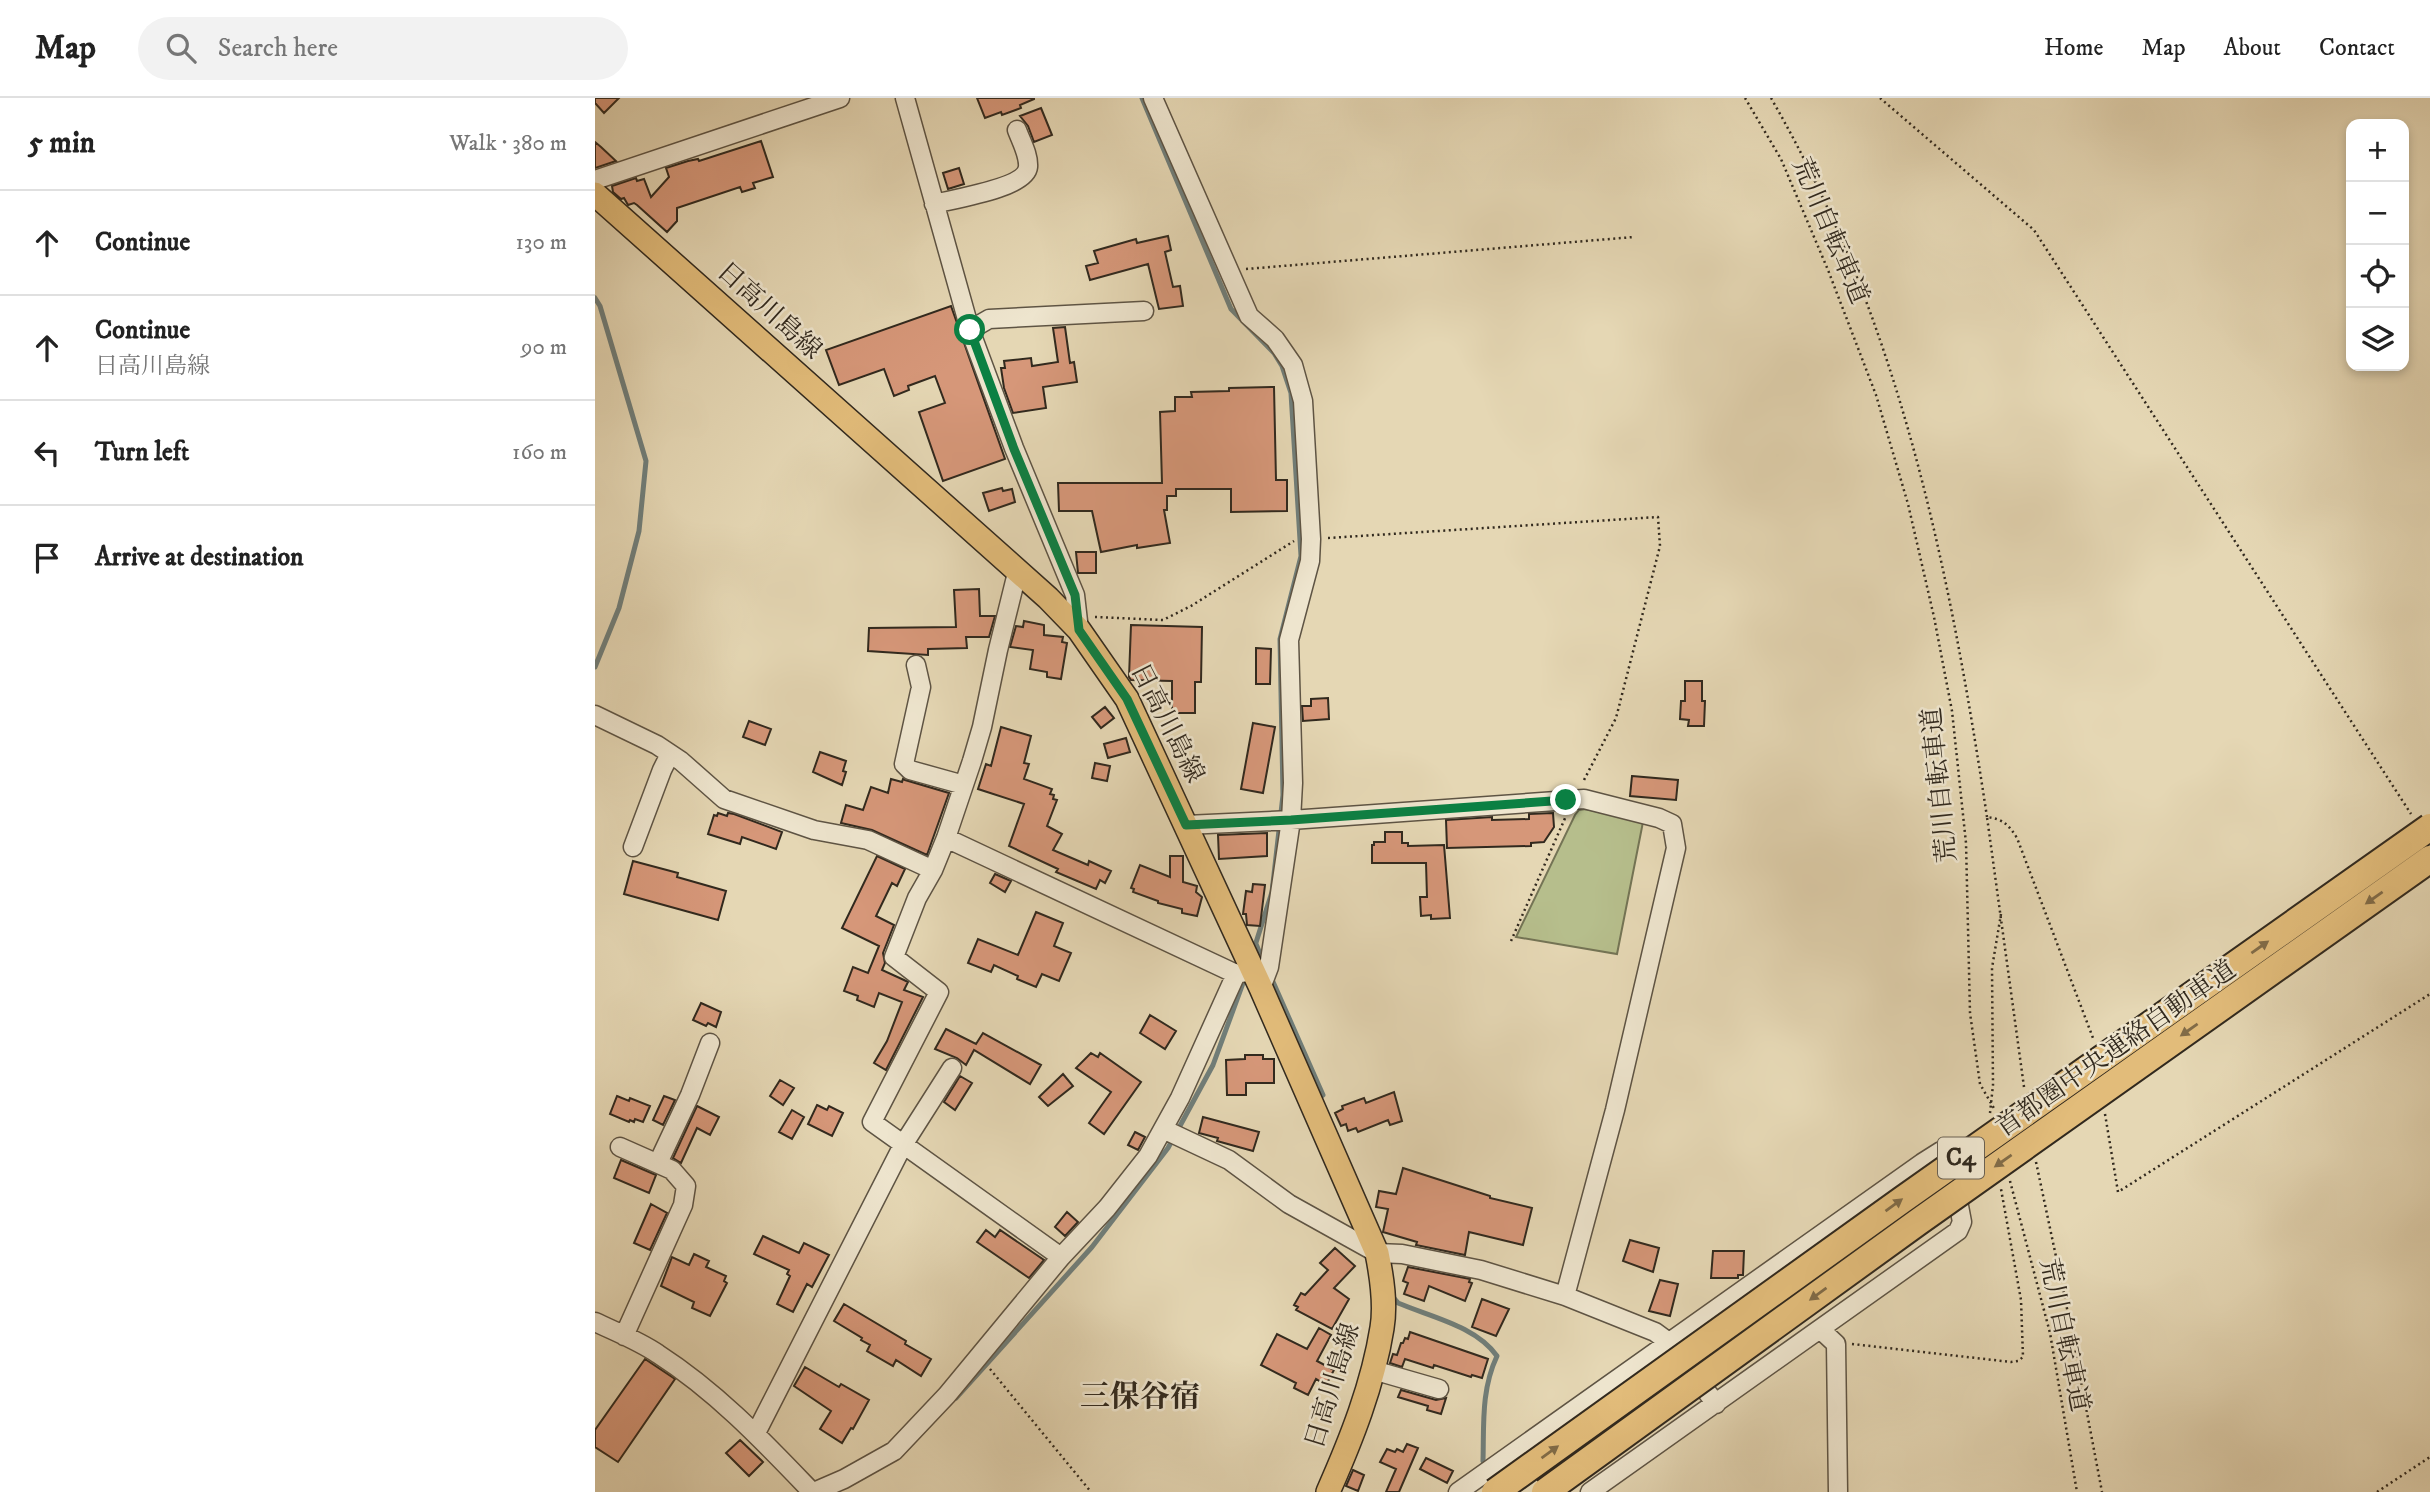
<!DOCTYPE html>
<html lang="en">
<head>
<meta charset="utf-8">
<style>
	:root { --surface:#fff; --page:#f2f2f2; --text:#222; --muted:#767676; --line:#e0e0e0 }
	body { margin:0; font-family:"IM FELL DW Pica","Noto Serif JP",serif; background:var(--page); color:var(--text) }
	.controls { position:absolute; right:21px; top:21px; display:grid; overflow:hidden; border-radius:14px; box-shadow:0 4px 10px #0003 }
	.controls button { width:63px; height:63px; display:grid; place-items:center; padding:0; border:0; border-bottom:2px solid var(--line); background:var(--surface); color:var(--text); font:35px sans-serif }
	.stop { position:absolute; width:21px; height:21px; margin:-16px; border:5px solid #0b8043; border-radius:50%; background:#fff }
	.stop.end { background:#0b8043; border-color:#fff; box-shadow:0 2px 7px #0008 }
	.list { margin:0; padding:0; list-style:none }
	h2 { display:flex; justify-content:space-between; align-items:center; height:91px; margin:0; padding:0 28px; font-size:30px }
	h2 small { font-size:23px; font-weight:400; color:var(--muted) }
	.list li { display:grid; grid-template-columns:46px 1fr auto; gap:21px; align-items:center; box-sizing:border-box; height:105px; padding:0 28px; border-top:2px solid var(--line) }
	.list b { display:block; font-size:26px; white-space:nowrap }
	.list p { margin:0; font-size:23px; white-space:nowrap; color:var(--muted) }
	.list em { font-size:23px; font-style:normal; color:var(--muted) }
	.icon { flex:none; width:38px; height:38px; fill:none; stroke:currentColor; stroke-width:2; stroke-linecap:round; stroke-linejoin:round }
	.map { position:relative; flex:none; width:1835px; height:1394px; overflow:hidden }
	header { display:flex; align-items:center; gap:42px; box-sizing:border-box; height:98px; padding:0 35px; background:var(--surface); border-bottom:2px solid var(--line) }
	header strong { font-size:33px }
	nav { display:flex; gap:38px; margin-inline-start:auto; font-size:24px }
	.search { width:490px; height:63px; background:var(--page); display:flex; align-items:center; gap:18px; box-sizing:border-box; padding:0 24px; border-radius:38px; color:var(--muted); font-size:26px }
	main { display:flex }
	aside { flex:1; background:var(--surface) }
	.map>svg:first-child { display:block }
	.green { fill:#b6be8c; stroke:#747455; stroke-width:2 }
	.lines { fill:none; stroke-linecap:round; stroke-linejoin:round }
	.stream { stroke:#707e7a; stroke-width:5 }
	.building { fill:#d69779; stroke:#31291e; stroke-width:2 }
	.minor-casing { stroke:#5e5444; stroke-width:21 }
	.major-casing { stroke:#31291e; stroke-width:26 }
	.path { stroke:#31291e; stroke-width:2.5; stroke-dasharray:2 3.5; stroke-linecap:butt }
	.minor { stroke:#eee5ce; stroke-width:18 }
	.major { stroke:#e2bc7a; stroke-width:23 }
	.highway-bridge-casing { stroke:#31291e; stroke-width:30; stroke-linecap:butt }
	.highway-bridge { stroke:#e2bc7a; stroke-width:26 }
	.oneway { fill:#816b47 }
	.route { stroke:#0b8043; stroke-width:9 }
	.labels { text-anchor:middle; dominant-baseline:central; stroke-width:5; stroke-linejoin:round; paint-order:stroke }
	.shield { fill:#eee5ce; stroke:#6a6153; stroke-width:2 }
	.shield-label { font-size:24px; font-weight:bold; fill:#31291e }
	.street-label { font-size:26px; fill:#31291e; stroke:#eee5ce }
	.quarter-label { font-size:30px; font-weight:bold; fill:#31291e; stroke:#eee5ce }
</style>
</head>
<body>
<header>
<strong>Map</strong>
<div class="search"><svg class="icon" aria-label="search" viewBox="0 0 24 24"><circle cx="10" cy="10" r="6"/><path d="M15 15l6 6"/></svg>Search here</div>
<nav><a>Home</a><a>Map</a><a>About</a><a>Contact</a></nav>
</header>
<main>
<aside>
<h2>5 min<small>Walk · 380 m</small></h2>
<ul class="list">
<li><svg class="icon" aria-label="ahead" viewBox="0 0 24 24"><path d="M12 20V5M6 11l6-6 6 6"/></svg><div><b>Continue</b></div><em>130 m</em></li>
<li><svg class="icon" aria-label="ahead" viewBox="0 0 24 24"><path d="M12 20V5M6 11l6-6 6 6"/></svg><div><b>Continue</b><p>日高川島線</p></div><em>90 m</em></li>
<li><svg class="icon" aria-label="left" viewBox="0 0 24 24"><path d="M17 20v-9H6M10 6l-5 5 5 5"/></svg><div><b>Turn left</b></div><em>160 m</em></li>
<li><svg class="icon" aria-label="arrive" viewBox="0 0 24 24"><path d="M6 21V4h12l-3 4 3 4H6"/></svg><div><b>Arrive at destination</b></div></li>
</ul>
</aside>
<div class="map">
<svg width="1835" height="1394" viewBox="0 0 1835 1394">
	<rect width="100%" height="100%" fill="#e5d7b4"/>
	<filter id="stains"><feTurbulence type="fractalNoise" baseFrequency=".00286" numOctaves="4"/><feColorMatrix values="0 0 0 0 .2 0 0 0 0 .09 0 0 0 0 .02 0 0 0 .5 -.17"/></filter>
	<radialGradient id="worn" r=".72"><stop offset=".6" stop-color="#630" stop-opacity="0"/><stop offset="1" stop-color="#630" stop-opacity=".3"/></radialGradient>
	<path class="green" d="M991,711L1048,724L1022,856L921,839L980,717L984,712Z"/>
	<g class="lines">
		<path class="stream" d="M547,0L636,211L679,255L687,268L696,295L706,458L685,541L688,697L677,794L658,854
			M0,200L5,208L51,363L44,433L24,510L0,569
			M661,846L669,865
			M675,877L728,997L720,1003
			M796,1197L803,1205C836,1219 881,1228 902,1258C886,1292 889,1327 888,1363L892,1369
			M361,1300L497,1149L573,1050L618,967L651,877"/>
	</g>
	<path class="building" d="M0,0H24L9,15L0,5Z
		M382,0H439V1L425,7L426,10L407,17L406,14L390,20Z
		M446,10L457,37L439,44L433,28L425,18Z
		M166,43L178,79L158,85L160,90L147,94L145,89L82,110V123L72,134L42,107L39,105L33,107L29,100L26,101L18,94L17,88L41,80L42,83L49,81L56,99L74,79L71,70L93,63L103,61L104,63Z
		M0,44L6,49L21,63L0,70Z
		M364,70L369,86L353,91L348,75Z
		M573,138L576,152L570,154L578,189L585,188L588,208L564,211L553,166L495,182L491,168L503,165L499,153L541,141L542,145Z
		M356,208L410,361L348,383L324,314L350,305L340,278L313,288L314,292L299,298L289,271L244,287L231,252Z
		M470,229L475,265L479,264L482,284L448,289L451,310L418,315L409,290L406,270H410L409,263L436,260L437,268L463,264L458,230Z
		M679,289L681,382H692V413L636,414V391H581V398H572V412H569L575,445L542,450V447L506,454L497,413H464L463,385H567L565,314L580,313V299H597L596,294L634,293V290Z
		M407,390L408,393L417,391L420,404L394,413L388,395Z
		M481,454H501V475H483Z
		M384,491L385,518H400L394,539H371L372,550L333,551V557L273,553L274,530L361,529L359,492Z
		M429,523L449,527V537L468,539L467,544L472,545L466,581L452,579V574L435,571L438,552L415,549L421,528L428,529Z
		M536,527L607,529L606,584H600V615H577V583L536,582L534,579Z
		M661,550L676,551L675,586H661Z
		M1090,583H1107V603H1110L1109,628H1093L1094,622L1085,621L1086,603H1090Z
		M733,600L734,621L708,623L707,608H716V601Z
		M510,609L519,620L506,630L497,619Z
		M154,623L176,631L170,647L148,639Z
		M658,625L680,629L668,695L646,691Z
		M406,629L436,638L429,665L434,666L429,681L457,691L455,696L459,697L458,701L462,702L452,728L467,736L458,752L493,767L494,763L516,773L510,785L505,782L501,791L461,774L463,771L414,748L429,706L383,691L391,666L396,668Z
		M531,640L535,654L513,660L509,646Z
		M225,654L251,663L248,673L251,674L247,687L218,674Z
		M500,665L515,668L512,683L497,680Z
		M1037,678L1083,682L1081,702L1035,698Z
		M296,681L307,684L308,681L310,682L354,695L332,757L277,732L246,725L251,707L268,712L276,689L293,695Z
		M123,715L132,718L133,715L139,716L187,734L181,751L147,739L145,746L113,736L119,717L122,718Z
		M958,715L959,729L949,744L936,745V748L852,750L851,722L897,719V722L934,721V716Z
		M790,734H807V745H813V748L849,747L855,820L836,821V817L826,818L825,799H832L831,765H777V747H779V744H790Z
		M672,735V758L624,761L623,737Z
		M282,758L310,771L302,788L297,785L281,818L299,827L288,855L290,865L287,872L309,882L313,884L309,892L328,899L291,972L279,965L292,943L307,904L284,895L279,909L262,902L263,898L249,893L258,869L273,875L284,848L247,830Z
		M575,758H588V784L602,788L601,794L607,799L602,818L587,815V811L563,805V803L538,794L539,791L536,790L545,767L575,779Z
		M38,763L83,775L82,779L131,793L123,822L29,796Z
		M400,776L416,783L410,794L395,785Z
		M658,786L670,787L665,828L652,827L651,816H648L651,793L657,794Z
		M441,814L468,825L459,848L476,855L464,883L447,876L441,889L422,881L423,878L399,867L396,874L373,865L383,841L423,857Z
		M106,905L126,914L121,929L113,925L111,928L98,922Z
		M555,917L581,933L570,951L545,935Z
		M351,931L381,946L388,935L446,967L435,986L379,952L371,967L362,960L340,951Z
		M496,955L503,959L505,955L546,984L509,1036L494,1025L516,994L481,970Z
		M650,957H668V961H679V985H651V997H632L631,962L650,961Z
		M468,976L478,988L453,1008L444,999Z
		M365,978L377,985L360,1012L349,1004Z
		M185,982L199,990L188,1007L175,998Z
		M799,994L807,1023L795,1027L793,1022L763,1034L761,1030L753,1033L751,1026L746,1028L740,1015L748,1011L747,1008L769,1000L771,1005Z
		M22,998L34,1003L35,1000L55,1008L48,1024L40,1021L39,1024L35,1022L34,1024L15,1016Z
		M69,998L80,1002L68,1027L58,1022Z
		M222,1007L232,1012L234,1008L248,1015L237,1038L213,1026Z
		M102,1008L124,1019L115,1037L102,1030L86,1065L78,1060Z
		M197,1012L209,1019L197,1041L184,1034Z
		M608,1019L664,1034L658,1053L622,1043L623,1040L604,1035Z
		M540,1034L550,1039L543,1052L533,1047Z
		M26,1062L61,1077L54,1095L19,1080Z
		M808,1070L895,1098V1100L937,1110L928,1147L874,1134L870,1157L821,1147L822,1144L788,1134L793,1111L781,1109L784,1093L801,1096Z
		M56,1106L72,1115L55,1152L39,1145Z
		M472,1114L483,1124L470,1138L460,1129Z
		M391,1132L400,1139L405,1132L449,1162L434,1180L382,1144Z
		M168,1138L204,1155L209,1145L234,1157L217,1189L212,1186L198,1214L182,1206L195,1178L192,1176L194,1172L159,1156Z
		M1035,1142L1064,1150L1058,1174L1028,1163Z
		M740,1150L760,1168L739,1190L754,1201L737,1231L701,1212L703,1209L699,1207L706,1195L710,1197L733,1172L725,1165Z
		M1118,1153H1149L1148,1177H1143V1180H1116Z
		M99,1156L114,1163L111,1169L131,1178L129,1183L132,1185L115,1218L97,1210L99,1204L66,1188L77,1159L94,1167Z
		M813,1169L875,1181L874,1184L877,1185L870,1203L834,1188L829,1203L809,1196L813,1185L808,1183Z
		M1065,1182L1083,1186L1075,1218L1054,1213Z
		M887,1201L914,1211L901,1238L877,1229Z
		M249,1206L311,1243L310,1246L336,1261L326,1278L301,1262L298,1268L272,1253L275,1247L266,1242L267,1240L239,1223Z
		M724,1230L736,1237L722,1263L739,1272L731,1287L721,1281L713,1297L699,1290L701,1285L666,1267L682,1236L712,1251Z
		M815,1234L893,1261L887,1280L877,1277L876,1279L839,1267L838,1270L810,1261L807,1269L795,1265L798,1256L802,1257L806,1245H808L810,1240L813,1241Z
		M50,1261L80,1281L23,1364L0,1349V1332Z
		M210,1269L244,1289L246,1286L274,1302L258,1331L256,1330L247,1345L225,1331L236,1313L199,1288Z
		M806,1292L841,1302L851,1300L846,1316L832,1312L833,1308L803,1299Z
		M145,1342L168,1364L154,1378L131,1355Z
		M812,1346L823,1350L804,1394H791L801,1371L785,1364L792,1351L800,1354L802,1351L808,1354Z
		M831,1360L858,1373L852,1385L825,1371Z
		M758,1372L769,1377L763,1393L751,1388Z"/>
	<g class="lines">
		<defs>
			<path id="minor" d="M310,0L375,232L419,350L480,497L484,532
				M558,0L654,218L680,241L698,267L708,303L716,441L715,463L694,542L698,685L696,722L674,869L666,890
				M0,82L245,0
				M339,106C358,101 431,90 433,69C434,57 426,43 422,32
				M375,232L394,221L549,213
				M423,471L403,552L387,629L377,663L351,740L338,772L322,800L299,859L344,894L277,1024L466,1159
				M321,567L326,589L309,666L315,672L369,687
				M0,617L62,647L86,663L129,701L219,732L273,742L338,772
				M591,727L696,722L989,701L1064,720L1077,726L1081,750L1020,1012L970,1198
				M351,740L641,876
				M38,749L67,672L75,656
				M568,1031L634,1062L694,1106L782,1155L807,1156L886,1172L970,1198L1060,1234L1075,1245L1121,1306
				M25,1049L77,1072L91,1088L88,1107L29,1238
				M63,1065L95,997L115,945
				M0,1224C21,1234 44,1243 63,1256C122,1294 169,1344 217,1394
				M1225,1231L1241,1246L1243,1394
				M778,1272L844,1291
				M161,1335L308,1047L357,970
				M219,1394L249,1381L299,1353L352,1297L466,1159L512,1110L553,1058L585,1000L641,876L658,873
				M863,1394L1327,1065L1346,1053L1354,1055L1367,1124L1363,1133L995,1394"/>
			<path id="major" d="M0,96L453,500L484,532L532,601L666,890L782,1155C787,1180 791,1206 787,1230C778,1287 756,1342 733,1394"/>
		</defs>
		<use href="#minor" class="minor-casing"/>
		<use href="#major" class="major-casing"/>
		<path class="path" d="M1150,0L1186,61L1233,172L1281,297L1313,406L1339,519L1357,613L1371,745L1375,915L1385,986L1400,1012
			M1176,0C1305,224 1354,468 1392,719
			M1285,0L1439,132L1816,716
			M651,171L1039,139
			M733,440L1063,419L1065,448L1021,620L988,684
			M500,519L568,522L596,508L699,443
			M916,843L971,718
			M1429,989L1392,719C1408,721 1414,727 1422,740L1498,940
			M1395,1015L1398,987L1397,870L1406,816
			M1510,1016L1523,1094L1835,896
			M1441,1064L1474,1220L1507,1394
			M1415,1083L1455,1235L1482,1394
			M1257,1246L1416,1264L1423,1263L1428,1259L1426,1202L1406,1091
			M395,1271L496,1394
			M1782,1394L1835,1359"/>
		<use href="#minor" class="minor"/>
		<use href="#major" class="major"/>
		<defs>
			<path id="highway-bridge" d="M900,1394L1307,1102L1835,729
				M950,1394L1323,1124L1835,761"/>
		</defs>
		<use href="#highway-bridge" class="highway-bridge-casing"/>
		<use href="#highway-bridge" class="highway-bridge"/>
	</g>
	<defs><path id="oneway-solid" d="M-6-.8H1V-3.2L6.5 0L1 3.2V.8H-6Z" transform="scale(1.75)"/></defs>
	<g class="oneway">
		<use href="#oneway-solid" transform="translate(1779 800) rotate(145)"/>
		<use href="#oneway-solid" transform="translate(1665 849) rotate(-35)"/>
		<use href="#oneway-solid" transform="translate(1594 932) rotate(145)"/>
		<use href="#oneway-solid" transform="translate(1408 1063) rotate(145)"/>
		<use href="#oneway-solid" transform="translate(1299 1107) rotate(-36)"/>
		<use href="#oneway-solid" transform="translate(1223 1196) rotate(144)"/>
		<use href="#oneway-solid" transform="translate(955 1354) rotate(-36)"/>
	</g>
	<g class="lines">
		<path class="route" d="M375,232L419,351L480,497L484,532L532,601L591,727L696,722L971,702"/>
	</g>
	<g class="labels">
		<rect class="shield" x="1343" y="1039.5" width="46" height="41" rx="5"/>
		<g class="shield-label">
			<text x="1366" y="1060">C4</text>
		</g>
		<g class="street-label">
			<text transform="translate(1235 133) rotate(67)">荒川自転車道</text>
			<text transform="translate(174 213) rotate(42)">日高川島線</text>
			<text transform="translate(572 625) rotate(63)">日高川島線</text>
			<text transform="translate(1345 687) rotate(-96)">荒川自転車道</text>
			<text transform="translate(1521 951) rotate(-35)">首都圏中央連絡自動車道</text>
			<text transform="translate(1469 1237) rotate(78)">荒川自転車道</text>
			<text transform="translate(738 1288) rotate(-73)">日高川島線</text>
		</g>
		<g class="quarter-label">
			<text x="545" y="1299">三保谷宿</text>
		</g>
	</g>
	<rect width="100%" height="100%" filter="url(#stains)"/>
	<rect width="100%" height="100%" fill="url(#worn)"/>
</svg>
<div class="controls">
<button>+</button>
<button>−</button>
<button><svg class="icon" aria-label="locate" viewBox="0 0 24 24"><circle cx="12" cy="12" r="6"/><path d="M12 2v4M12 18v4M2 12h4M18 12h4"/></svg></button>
<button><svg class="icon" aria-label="layers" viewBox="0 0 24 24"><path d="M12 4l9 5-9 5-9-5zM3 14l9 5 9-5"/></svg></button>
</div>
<div class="stop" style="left:375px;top:232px"></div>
<div class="stop end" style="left:971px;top:702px"></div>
</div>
</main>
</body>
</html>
